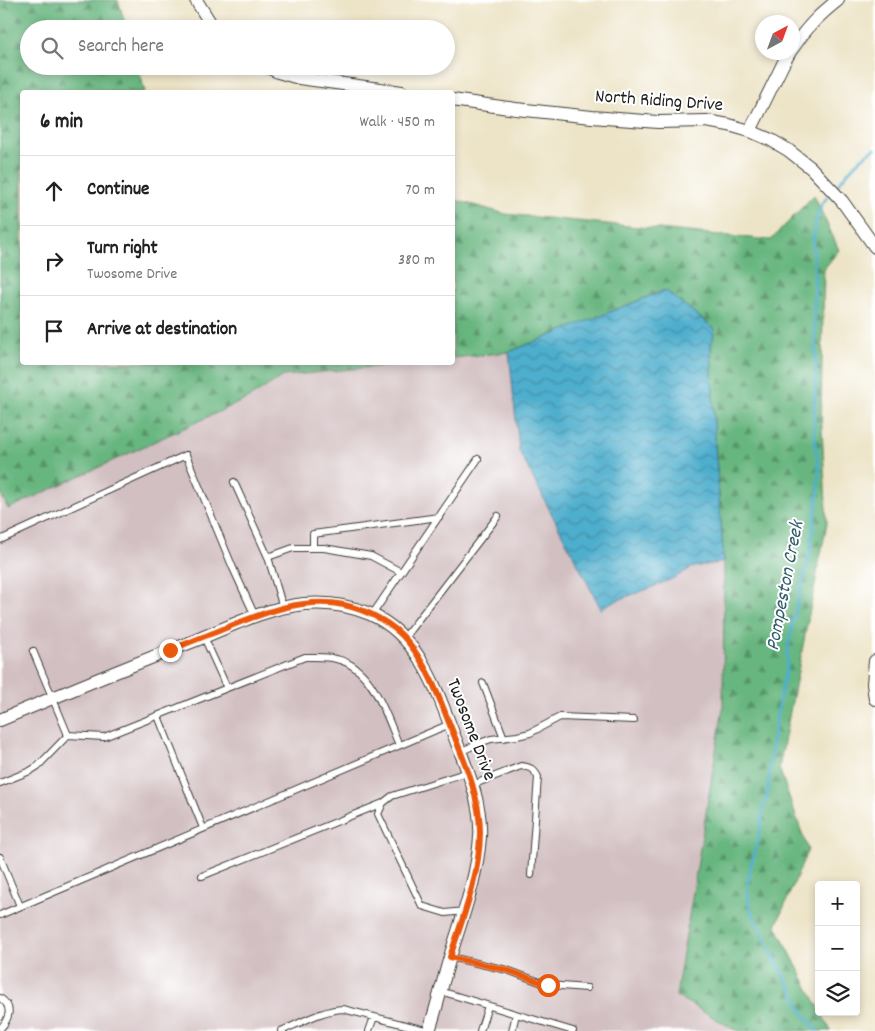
<!DOCTYPE html>
<html lang="en">
<head>
<meta charset="utf-8">
<style>
	:root { --surface:#fff; --page:#f2f2f2; --text:#222; --muted:#767676; --line:#e0e0e0 }
	body { margin:0; font-family:Dekko,sans-serif; background:var(--page); color:var(--text) }
	.controls { position:absolute; right:15px; bottom:15px; display:grid; overflow:hidden; border-radius:5px; box-shadow:0 2px 8px #0003 }
	.controls button { width:45px; height:45px; display:grid; place-items:center; padding:0; border:0; border-bottom:1px solid var(--line); background:var(--surface); color:var(--text); font:25px sans-serif }
	.compass { position:absolute; left:755px; top:15px; width:45px; height:45px; border-radius:50%; background:var(--surface); box-shadow:0 2px 8px #0003; rotate:41deg }
	.stop { position:absolute; width:15px; height:15px; margin:-11px; border:4px solid #ea580c; border-radius:50%; background:#fff }
	.stop.end { background:#ea580c; border-color:#fff; box-shadow:0 1px 5px #0008 }
	.list { margin:0; padding:0; list-style:none }
	h2 { display:flex; justify-content:space-between; align-items:center; height:65px; margin:0; padding:0 20px; font-size:21px }
	h2 small { font-size:16px; font-weight:400; color:var(--muted) }
	.list li { display:grid; grid-template-columns:32px 1fr auto; gap:15px; align-items:center; box-sizing:border-box; height:70px; padding:0 20px; border-top:1px solid var(--line) }
	.list b { display:block; font-size:19px; white-space:nowrap }
	.list p { margin:0; font-size:16px; white-space:nowrap; color:var(--muted) }
	.list em { font-size:16px; font-style:normal; color:var(--muted) }
	.icon { flex:none; width:28px; height:28px; fill:none; stroke:currentColor; stroke-width:2; stroke-linecap:round; stroke-linejoin:round }
	.map { position:relative; flex:none; width:875px; height:1031px; overflow:hidden }
	.search { position:absolute; background:var(--surface); box-shadow:0 2px 8px #0003; left:20px; top:20px; width:435px; height:55px; display:flex; align-items:center; gap:12px; box-sizing:border-box; padding:0 18px; border-radius:28px; color:var(--muted); font-size:19px }
	.panel { position:absolute; background:var(--surface); box-shadow:0 2px 8px #0003; left:20px; top:90px; width:435px; height:275px; border-radius:5px }
	.map>svg:first-child { display:block }
	.industrial { fill:#d2bfc1 }
	.forest { fill:url(#forest-firs); stroke:#42694e }
	.water { fill:url(#water-waves); stroke:#356574 }
	.lines { fill:none; stroke-linecap:round; stroke-linejoin:round }
	.stream { stroke:#4eaecd; stroke-width:3 }
	.lane-casing { stroke:#3b3a36; stroke-width:8 }
	.street-casing { stroke:#3b3a36; stroke-width:14 }
	.lane { stroke:#fff; stroke-width:6 }
	.street { stroke:#fff; stroke-width:12 }
	.route { stroke:#ea580c; stroke-width:6 }
	.labels { text-anchor:middle; dominant-baseline:central; stroke-width:4; stroke-linejoin:round; paint-order:stroke }
	.street-label { font-size:19px; fill:#1c1c1c; stroke:#fff }
	.water-label { font-size:20px; font-style:italic; fill:#325e6c; stroke:#fff }
</style>
</head>
<body>
<div class="map">
<svg width="875" height="1031" viewBox="0 0 875 1031">
	<defs>
		<pattern id="forest-firs" width="22" height="20" patternUnits="userSpaceOnUse" patternTransform="scale(1.25)"><rect width="22" height="20" fill="#68b67f"/><path d="M5 1l3.5 6h-7zM16 11l3.5 6h-7z" fill="#559367"/></pattern>
		<pattern id="water-waves" width="16" height="10" patternUnits="userSpaceOnUse" patternTransform="scale(1.25)"><rect width="16" height="10" fill="#4eaecd"/><path d="M0 5q4-4 8 0t8 0" fill="none" stroke="#408da6"/></pattern>
	</defs>
	<rect width="100%" height="100%" fill="#fff"/>
	<filter id="ink" filterUnits="userSpaceOnUse"><feTurbulence type="fractalNoise" baseFrequency=".02" numOctaves="2"/><feDisplacementMap in="SourceGraphic" scale="10" xChannelSelector="R" yChannelSelector="G"/><feConvolveMatrix kernelMatrix="1 2 1 2 8 2 1 2 1" color-interpolation-filters="sRGB"/></filter>
	<filter id="wash" filterUnits="userSpaceOnUse"><feTurbulence type="fractalNoise" baseFrequency=".0096" numOctaves="4" result="noise"/><feDisplacementMap in="SourceGraphic" scale="20" xChannelSelector="R" yChannelSelector="G"/><feGaussianBlur stdDeviation="1.12" result="paint"/><feColorMatrix in="noise" values="0 0 0 0 0 0 0 0 0 0 0 0 0 0 0 0 0 1.4 0 .05"/><feComposite in="paint" operator="in"/></filter>
	<g filter="url(#wash)">
		<rect width="100%" height="100%" fill="#ede4c7"/>
		<path class="industrial" d="M0,0L29,29V66L22,92V362H452L453,289L697,273L770,322L724,562L723,708L676,996L737,1031H0Z"/>
		<path class="forest" d="M0,0H118L127,29H29V66H138L145,92H22V362L411,363L283,376L249,398L8,509L0,491Z
			M814,195L839,250L824,269L821,409L827,523L779,768L808,850L776,926L819,1008V1012H821L831,1031H737L676,996L723,708L724,562L715,443L711,346L715,329L665,290L509,352L453,358L452,199L506,214L771,240Z"/>
		<path class="water" d="M665,290L715,329L711,346L715,443L724,562L693,567L674,578L653,587L610,603L601,609L519,451L509,352Z"/>
		<g class="lines">
			<path class="stream" d="M834,189C846,175 858,158 875,149
				M817,1031L802,1011L794,993L783,975L751,911C743,883 751,869 757,843C760,830 762,817 764,804L767,797L772,745L781,691L787,666V655L793,621L810,552L818,494L819,470L815,442L814,416L816,370L814,304L815,290L813,239L817,218L822,204L830,194"/>
		</g>
	</g>
	<g filter="url(#ink)">
		<g class="lines">
			<defs>
				<path id="lane" d="M234,482L268,557
					M0,540L186,455L233,568L255,616
					M313,548V534L439,517
					M283,608L268,557L293,548H324L371,556L401,572
					M372,615L478,459
					M204,637L227,688
					M404,638L498,516
					M33,651L68,735
					M483,683L504,738
					M158,716L203,828
					M460,752L477,744L491,739L517,736L530,733L560,717L634,720
					M0,783L30,771L38,766L68,735L104,737L305,657C315,657 326,656 336,659C372,666 386,715 399,745
					M472,785L521,766C530,767 534,769 538,777L531,875
					M0,857L20,906
					M202,876L383,803
					M465,911L445,913L422,906L378,814L383,803L392,796L468,772
					M0,915L450,724
					M450,957L507,970L548,985L587,988
					M440,991L516,1014L512,1031
					M0,998C14,1007 9,1019 0,1029
					M516,1014L573,1031
					M281,1031C301,1023 322,1010 343,1009L429,1031
					M369,1031L374,1017
					M480,1031L488,1006"/>
				<path id="street" d="M196,0L214,29
					M792,49C807,27 818,16 838,0
					M265,66L278,72L299,78L402,92
					M452,100L516,109L592,117L658,122L706,121L729,125L750,131L771,140L788,150L811,168L842,201L875,247
					M750,131L784,62L790,52
					M875,661L873,684L875,699
					M0,720C64,693 129,666 194,641C229,627 265,608 304,604C327,602 349,605 370,614C420,636 437,691 455,738C467,769 482,803 480,837C477,879 462,917 450,957C443,981 437,1006 429,1031"/>
			</defs>
			<use href="#lane" class="lane-casing"/>
			<use href="#street" class="street-casing"/>
			<use href="#lane" class="lane"/>
			<use href="#street" class="street"/>
		</g>
	</g>
	<g class="lines" filter="url(#ink)">
		<path class="route" d="M170,650C185,644 200,638 216,632C255,616 300,596 344,605C367,610 393,623 408,642C429,668 440,700 452,730C465,763 480,797 480,832C480,875 463,917 450,957L507,970L548,985"/>
	</g>
	<g class="labels">
		<g class="street-label">
			<text transform="translate(659 102) rotate(4)">North Riding Drive</text>
			<text transform="translate(470 730) rotate(69)">Twosome Drive</text>
		</g>
		<g class="water-label">
			<text transform="translate(786 586) rotate(-79)">Pompeston Creek</text>
		</g>
	</g>
</svg>
<div class="controls">
<button>+</button>
<button>−</button>
<button><svg class="icon" aria-label="layers" viewBox="0 0 24 24"><path d="M12 4l9 5-9 5-9-5zM3 14l9 5 9-5"/></svg></button>
</div>
<svg class="compass" viewBox="-18 -18 36 36"><path d="M0-13l5 13h-10z" fill="#e53935"/><path d="M0 13l5-13h-10z" fill="#767676"/></svg>
<div class="stop" style="left:548px;top:985px"></div>
<div class="stop end" style="left:170px;top:650px"></div>
<div class="search"><svg class="icon" aria-label="search" viewBox="0 0 24 24"><circle cx="10" cy="10" r="6"/><path d="M15 15l6 6"/></svg>Search here</div>
<section class="panel">
<h2>6 min<small>Walk · 450 m</small></h2>
<ul class="list">
<li><svg class="icon" aria-label="ahead" viewBox="0 0 24 24"><path d="M12 20V5M6 11l6-6 6 6"/></svg><div><b>Continue</b></div><em>70 m</em></li>
<li><svg class="icon" aria-label="right" viewBox="0 0 24 24"><path d="M7 20v-9h11M14 6l5 5-5 5"/></svg><div><b>Turn right</b><p>Twosome Drive</p></div><em>380 m</em></li>
<li><svg class="icon" aria-label="arrive" viewBox="0 0 24 24"><path d="M6 21V4h12l-3 4 3 4H6"/></svg><div><b>Arrive at destination</b></div></li>
</ul>
</section>
</div>
</body>
</html>
